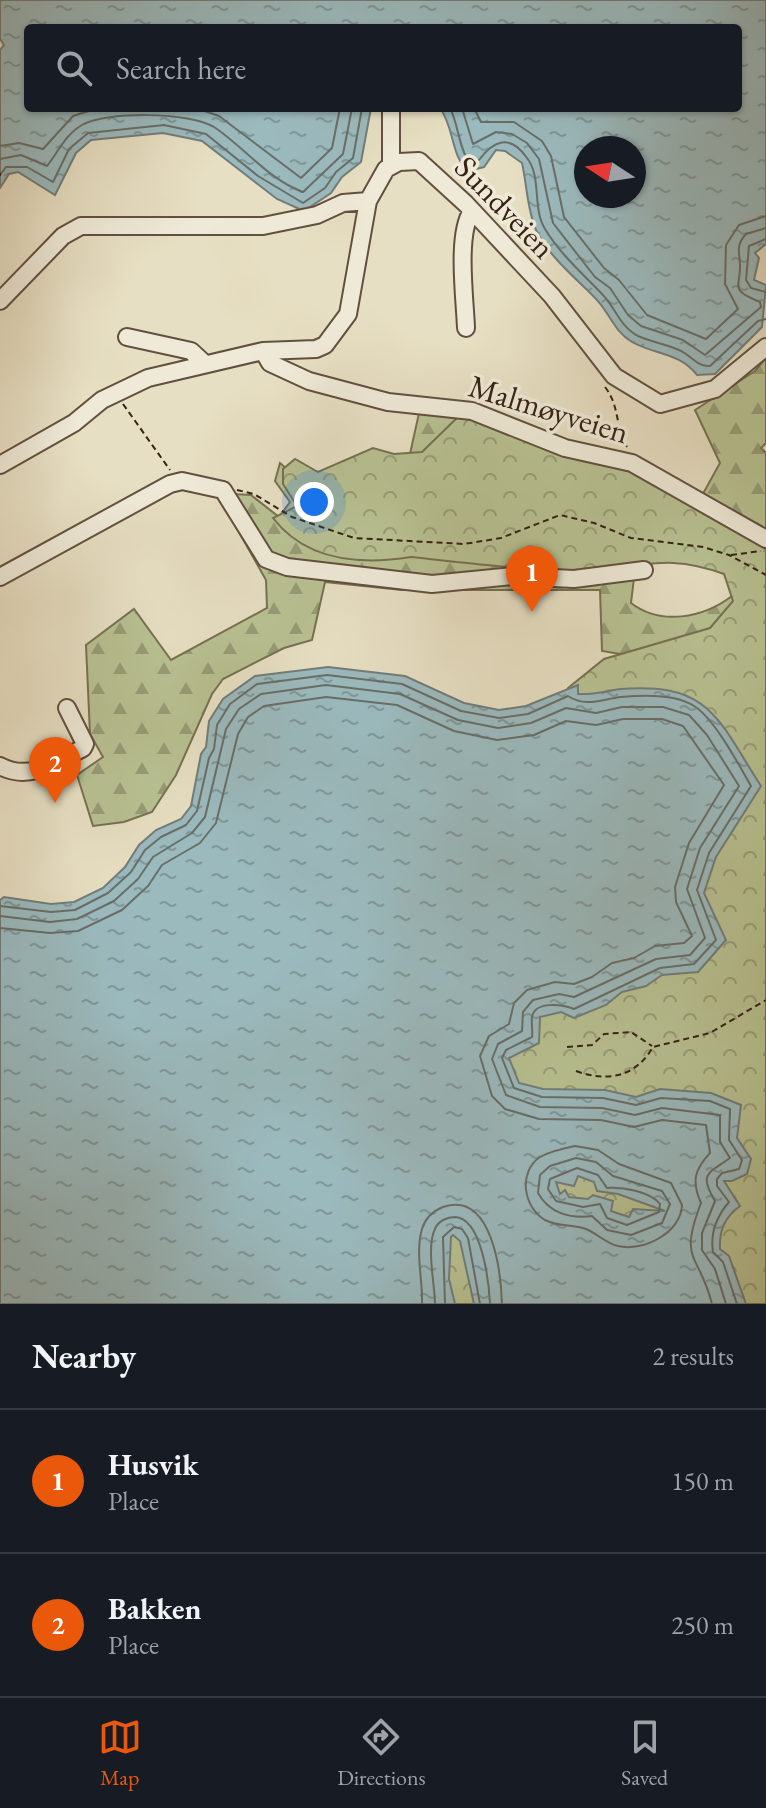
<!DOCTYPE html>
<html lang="en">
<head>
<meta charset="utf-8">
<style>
	:root { --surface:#171b24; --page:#242831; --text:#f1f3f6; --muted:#9ea1a6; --line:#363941; --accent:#ea580c }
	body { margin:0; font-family:"EB Garamond",serif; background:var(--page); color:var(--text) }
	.compass { position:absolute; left:574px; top:136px; width:72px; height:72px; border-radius:50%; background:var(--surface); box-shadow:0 2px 6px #0004; rotate:282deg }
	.you { position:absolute; left:314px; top:502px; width:28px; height:28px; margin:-20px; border:6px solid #fff; border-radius:50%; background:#1a73e8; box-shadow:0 0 0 12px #1a73e833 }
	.badge { display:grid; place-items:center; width:52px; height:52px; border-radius:50%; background:var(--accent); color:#fff; font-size:26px; font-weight:700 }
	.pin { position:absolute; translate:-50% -66px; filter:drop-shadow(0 2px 4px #0008) }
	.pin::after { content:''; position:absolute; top:42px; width:28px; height:24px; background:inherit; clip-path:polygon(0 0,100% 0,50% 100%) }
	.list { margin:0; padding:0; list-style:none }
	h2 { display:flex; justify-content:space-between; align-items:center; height:104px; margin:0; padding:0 32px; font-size:34px }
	h2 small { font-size:26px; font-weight:400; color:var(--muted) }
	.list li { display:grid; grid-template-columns:52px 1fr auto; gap:24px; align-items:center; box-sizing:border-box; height:144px; padding:0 32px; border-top:2px solid var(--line) }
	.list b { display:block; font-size:30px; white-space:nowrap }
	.list p { margin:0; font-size:26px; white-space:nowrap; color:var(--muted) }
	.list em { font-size:26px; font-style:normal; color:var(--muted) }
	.icon { flex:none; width:44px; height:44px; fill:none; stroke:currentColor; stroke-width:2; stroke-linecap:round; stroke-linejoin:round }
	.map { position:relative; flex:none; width:766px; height:1304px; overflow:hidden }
	.search { position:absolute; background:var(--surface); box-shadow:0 2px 6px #0004; left:24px; right:24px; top:24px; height:88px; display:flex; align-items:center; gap:20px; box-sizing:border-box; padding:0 28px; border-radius:8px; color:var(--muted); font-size:30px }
	.sheet { height:392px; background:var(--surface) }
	nav { display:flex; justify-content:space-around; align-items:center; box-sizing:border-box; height:112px; border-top:2px solid var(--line); background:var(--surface); font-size:22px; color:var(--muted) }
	nav a { display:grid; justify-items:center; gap:4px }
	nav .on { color:var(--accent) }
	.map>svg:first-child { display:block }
	.forest { fill:url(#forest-firs); stroke:#767152; stroke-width:2; fill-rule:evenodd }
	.park { fill:url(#park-crowns); stroke:#767152; stroke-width:2 }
	.water { fill:url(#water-ripples); stroke:#727d7a; stroke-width:2; fill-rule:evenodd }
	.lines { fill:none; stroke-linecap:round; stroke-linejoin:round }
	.shore { stroke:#686e68; stroke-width:2 }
	.minor-casing { stroke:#62503f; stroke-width:20 }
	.path { stroke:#352113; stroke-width:2; stroke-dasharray:6 4; stroke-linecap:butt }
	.minor { stroke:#efead8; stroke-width:16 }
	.labels { text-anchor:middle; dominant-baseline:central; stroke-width:7; stroke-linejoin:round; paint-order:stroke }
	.street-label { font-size:32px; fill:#352113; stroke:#efead8 }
</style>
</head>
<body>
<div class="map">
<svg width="766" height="1304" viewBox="0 0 766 1304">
	<defs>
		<pattern id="forest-firs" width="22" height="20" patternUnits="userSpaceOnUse" patternTransform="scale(2)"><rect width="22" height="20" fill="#b8c192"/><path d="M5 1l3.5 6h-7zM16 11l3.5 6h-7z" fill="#969c76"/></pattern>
		<pattern id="park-crowns" width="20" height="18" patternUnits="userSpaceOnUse" patternTransform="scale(2)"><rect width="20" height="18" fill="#b8c192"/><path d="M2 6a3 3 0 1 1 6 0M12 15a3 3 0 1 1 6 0" fill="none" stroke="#969c76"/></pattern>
		<pattern id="water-ripples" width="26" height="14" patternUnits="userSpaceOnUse" patternTransform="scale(2)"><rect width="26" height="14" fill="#9bbabe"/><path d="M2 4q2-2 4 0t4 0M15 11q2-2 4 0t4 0" fill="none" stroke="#7f9799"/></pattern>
	</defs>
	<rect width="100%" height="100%" fill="#e7dfc3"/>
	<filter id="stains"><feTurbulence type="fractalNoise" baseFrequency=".0025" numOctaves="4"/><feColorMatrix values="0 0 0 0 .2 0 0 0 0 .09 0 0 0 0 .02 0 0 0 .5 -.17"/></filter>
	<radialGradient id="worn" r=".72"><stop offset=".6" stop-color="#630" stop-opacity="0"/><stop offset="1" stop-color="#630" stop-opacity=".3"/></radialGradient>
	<path class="forest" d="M766,358V443L761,448L766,453V768L644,658L602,651L600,590H402L325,582L312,640L284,648L223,679L212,694L176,775L152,812L124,822L93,826L77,775L103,757L90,734L86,645L134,609L171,660L267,608L266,580L227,511L233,494L251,495L279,517L290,502L275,481L280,463L295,476L408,463L419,413L455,417L490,427L694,510L720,463L695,410L755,371ZM685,560L728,573L732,596C703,618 661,626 631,603L635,570L646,563Z"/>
	<path class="park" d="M460,415L589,462L629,467L766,545V1304H364L568,688L604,659L710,628L733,601L724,574C664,552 642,569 584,570C526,571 468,563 411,557C361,565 306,561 273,518L297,506L283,484V469L295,459L318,472L373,448L394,454L422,452Z"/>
	<path class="water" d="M0,0H766V244L755,253L759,258L754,280L766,285L762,327L715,374L697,375C679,352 655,355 632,342C614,331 610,314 597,300C577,279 549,257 536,230C527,209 527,185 522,163L505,151L496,150L484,167L468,171C450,154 455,129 440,108H738V28H28V108H371L361,162L342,177L331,193L304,211L277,199L202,141L163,133L91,140L76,153L55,195L18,172L9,174L0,188V50L4,45L0,39ZM586,148H634V196H586Z
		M328,667L405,676L464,703L499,710L526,706L578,685V694C594,695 606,691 621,689C711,682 718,720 761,786L716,857L704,893L726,940L698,972L662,975L646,986L622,992L606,1005L574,1018L561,1012L540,1017L539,1043L509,1058L519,1083L543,1089L605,1090L636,1097L660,1089L711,1093L741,1105L737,1138L751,1159L747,1174L732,1181H724L740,1206C725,1217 719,1230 720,1249L729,1256L746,1304H474L460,1241L453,1235L451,1237L449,1279L455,1304H0V900L4,897L51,904L74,902L103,888L125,867L139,845L156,830L181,819L191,806L201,754L206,747L209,721L223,699L255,676ZM578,1176L594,1182L597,1191L618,1194L665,1211L633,1209L629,1217L611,1211L613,1201L593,1195L588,1199L569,1197L565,1190L560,1194L556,1182L574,1186Z"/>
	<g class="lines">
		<path class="shore" d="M196,108L219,116L301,178L332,148L340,108
			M450,108C458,123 460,152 469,161L479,160C493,141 510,133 527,158C542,177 532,208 545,229C560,254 583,274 602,294C616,308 620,327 638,336C651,342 666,344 679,350C691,355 697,367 710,366L758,321L766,319
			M462,108L473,144L496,132L512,134L527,143L539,159L553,223L595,277L610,288L628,315L641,326L683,340L705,355L761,307L760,302C728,289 741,288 740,264C739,251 736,245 746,234L766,228
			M474,108L481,122H514L542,141L551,156L564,217L604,268L619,280L647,315L706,339L738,309L725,284L726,245L739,225L766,216
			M0,146L19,143L43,149L73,116L98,108
			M0,159L21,155L47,166C58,152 66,134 82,125C106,111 191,112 214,127C244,147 269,180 303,192L343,154L352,108
			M0,175L6,167H27L53,182L69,149L88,133L164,125L206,134L258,176L303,203L325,188L336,172L353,158L362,108
			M766,239L749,246L746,280L751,288L766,292
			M0,906L51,912L75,910L108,893L131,872L145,850L161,837L186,825L197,811L209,758L214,749L217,725L230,704L257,684L327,675L402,684L461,711L499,718L528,714L568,696C586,708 602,699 621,697C642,695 676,694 694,706C714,718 739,765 751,786L709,853L697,890L716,940L694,964L660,968L574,1009C564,1005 535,1000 532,1017C531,1023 533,1030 532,1037L506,1050L502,1058L514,1088L542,1097L603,1098L636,1105L661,1098L710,1101L730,1109L729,1140L742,1160L739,1169L722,1173L717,1179V1186L729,1202C717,1216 710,1233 713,1252L723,1262L737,1304
			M0,916L50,922L77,919L114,901L138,879L153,857L192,833L205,817L226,729L239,709L261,694L326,685L400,694L458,720L498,728L531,723L566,708L596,713L622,707H663L689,715L707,735L739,786L700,848L687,889L705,938L690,955L656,959L574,997L559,994L533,1000L523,1012L522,1031L498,1044L492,1059L506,1095L540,1107L602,1108L635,1115L662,1108L720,1115V1142L730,1158C709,1173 698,1173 715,1201L702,1233V1250L715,1269L726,1304
			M0,928L50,933L78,931L122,910L148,886L162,865L200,843L216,823L238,734L248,717L264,706L326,697L397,705L454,731L497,740L534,735L566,721L596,725L623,719H662L683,726L724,785L689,843L675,887L676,902L692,936L684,943L655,946L634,958L612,963L592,977L574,984L555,982L527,990L514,1003L509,1024L489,1036L480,1056L492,1096L505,1109L539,1119L601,1120L634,1127L662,1120L706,1125L710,1153C695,1169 691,1181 701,1203C678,1263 699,1252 712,1304
			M575,1146L598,1150L619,1164L671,1183L682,1205C681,1233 643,1252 618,1246C605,1243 598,1234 586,1229C573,1224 558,1227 545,1220C523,1207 518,1172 540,1157C549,1152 565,1148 575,1146Z
			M576,1158L596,1162L613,1176L662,1191L670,1204L662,1223L631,1235L607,1230L592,1216C570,1219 549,1213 538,1193L540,1175L550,1166Z
			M577,1168L598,1175L607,1188C622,1187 650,1191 660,1204L659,1212L627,1225L607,1218L600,1204L583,1207L556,1201L548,1189L550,1179Z
			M422,1304C423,1280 415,1253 422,1229C425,1219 433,1211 443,1207C492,1190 501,1272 502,1304
			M435,1304C435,1285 426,1247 435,1229C438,1221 447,1217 455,1217C482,1218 489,1283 490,1304
			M445,1304L443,1237L454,1227L462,1229L468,1238L480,1304"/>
		<defs>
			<path id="minor" d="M391,108V165
				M0,301L63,236L81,226H263L317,215L343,203L368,201L386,169L399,162L419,161L466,204L552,296L614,376L660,404L715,389L766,347
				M466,328C465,299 456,234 472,211
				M127,337L191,351L204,363
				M263,351L270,363L309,381L388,402L472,411L565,448L632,463L766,539
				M0,465L74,423L102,400L148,378L263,351L316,349L325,345L348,314L368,201
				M0,577L170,484L182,481L223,490L266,559L287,567L432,584L512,576L574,579L644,570
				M0,766C30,782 56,762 83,748L85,744L67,708"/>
		</defs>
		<use href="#minor" class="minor-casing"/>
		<path class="path" d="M0,173V176
			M605,387C620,406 615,427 627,447
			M123,404L170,470
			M237,490L254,494L292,517L354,538L464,544L501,538L560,515L594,523L631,538L703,547L729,555L766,575
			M731,555L761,551
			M567,1047L592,1045L604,1034L631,1032L652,1046
			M576,1071C609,1083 636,1076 653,1047L710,1033L766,1000"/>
		<use href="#minor" class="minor"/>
	</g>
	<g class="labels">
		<g class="street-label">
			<text transform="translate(505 207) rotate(46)">Sundveien</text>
			<text transform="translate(549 409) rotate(17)">Malmøyveien</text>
		</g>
	</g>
	<rect width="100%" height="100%" filter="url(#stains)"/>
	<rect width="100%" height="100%" fill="url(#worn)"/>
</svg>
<svg class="compass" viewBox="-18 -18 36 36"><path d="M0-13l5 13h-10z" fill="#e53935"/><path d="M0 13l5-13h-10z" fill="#9ea1a6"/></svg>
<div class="you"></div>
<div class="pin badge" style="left:532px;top:612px">1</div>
<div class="pin badge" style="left:55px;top:803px">2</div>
<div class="search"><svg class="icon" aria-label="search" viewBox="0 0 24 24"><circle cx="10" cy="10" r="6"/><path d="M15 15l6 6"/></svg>Search here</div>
</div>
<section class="sheet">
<h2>Nearby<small>2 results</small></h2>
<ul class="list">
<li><span class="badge">1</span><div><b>Husvik</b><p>Place</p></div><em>150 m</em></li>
<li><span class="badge">2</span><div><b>Bakken</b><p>Place</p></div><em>250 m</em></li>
</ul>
</section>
<nav>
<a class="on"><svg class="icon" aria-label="map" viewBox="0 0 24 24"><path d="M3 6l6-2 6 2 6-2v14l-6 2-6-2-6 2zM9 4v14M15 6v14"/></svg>Map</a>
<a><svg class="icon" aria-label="directions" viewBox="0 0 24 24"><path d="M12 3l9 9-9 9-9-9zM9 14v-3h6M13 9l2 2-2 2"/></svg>Directions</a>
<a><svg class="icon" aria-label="saved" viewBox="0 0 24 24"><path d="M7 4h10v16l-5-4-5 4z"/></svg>Saved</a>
</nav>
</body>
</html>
